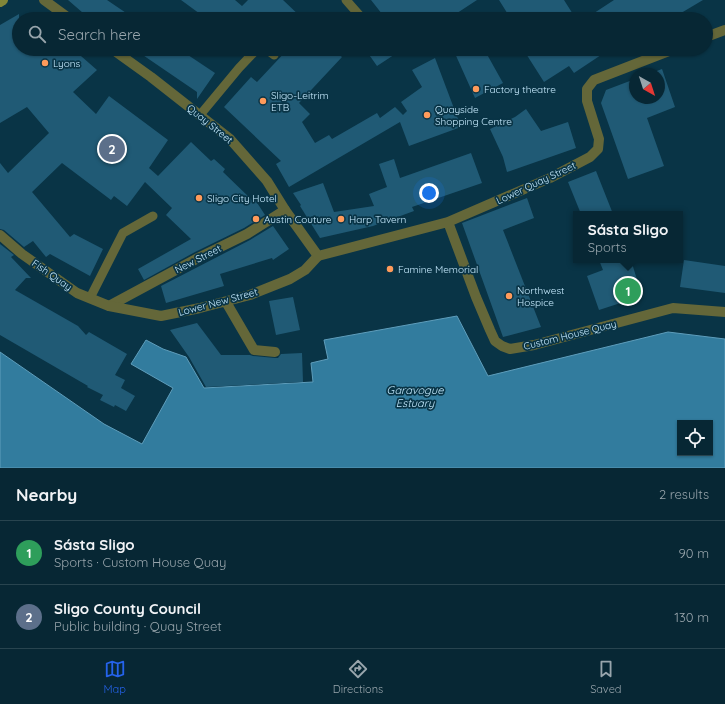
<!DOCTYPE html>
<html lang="en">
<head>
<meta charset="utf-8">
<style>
	:root { --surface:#072734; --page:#102f3c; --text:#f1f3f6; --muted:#98a5ac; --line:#28444f; --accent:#2563eb }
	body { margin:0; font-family:Quicksand,sans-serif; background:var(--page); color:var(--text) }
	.controls { position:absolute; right:12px; bottom:12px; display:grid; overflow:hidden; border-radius:0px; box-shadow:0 1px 3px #0004 }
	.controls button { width:36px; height:36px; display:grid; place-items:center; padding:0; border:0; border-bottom:1px solid var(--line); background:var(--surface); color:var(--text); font:20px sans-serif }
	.compass { position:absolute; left:629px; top:68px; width:36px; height:36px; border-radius:50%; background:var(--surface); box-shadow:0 1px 3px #0004; rotate:141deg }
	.you { position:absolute; left:429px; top:193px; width:14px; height:14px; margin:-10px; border:3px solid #fff; border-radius:50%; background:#1a73e8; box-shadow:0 0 0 6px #1a73e833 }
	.badge { display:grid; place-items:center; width:26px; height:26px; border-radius:50%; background:var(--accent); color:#fff; font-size:13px; font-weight:700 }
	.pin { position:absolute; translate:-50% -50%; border:2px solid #fff; box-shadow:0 1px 4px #0006 }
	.popup { position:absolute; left:573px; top:211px; width:110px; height:52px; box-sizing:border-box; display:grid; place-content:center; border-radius:0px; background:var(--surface); filter:drop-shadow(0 1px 3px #0005); font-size:13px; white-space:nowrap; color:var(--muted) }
	.popup b { font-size:15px; color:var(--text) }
	.popup::after { content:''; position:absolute; left:50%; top:100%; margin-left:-8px; border:8px solid transparent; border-top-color:var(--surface) }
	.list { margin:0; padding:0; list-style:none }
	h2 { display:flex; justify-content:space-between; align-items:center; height:52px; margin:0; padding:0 16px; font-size:17px }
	h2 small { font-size:13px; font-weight:400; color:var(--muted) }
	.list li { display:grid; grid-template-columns:26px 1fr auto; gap:12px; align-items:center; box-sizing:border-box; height:64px; padding:0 16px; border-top:1px solid var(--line) }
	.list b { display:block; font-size:15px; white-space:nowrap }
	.list p { margin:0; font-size:13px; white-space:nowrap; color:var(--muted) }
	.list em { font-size:13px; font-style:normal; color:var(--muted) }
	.icon { flex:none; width:22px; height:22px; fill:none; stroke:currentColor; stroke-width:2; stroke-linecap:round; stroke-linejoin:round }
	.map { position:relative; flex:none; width:725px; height:468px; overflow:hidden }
	.search { position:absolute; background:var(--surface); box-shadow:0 1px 3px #0004; left:12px; right:12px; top:12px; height:44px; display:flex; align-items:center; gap:10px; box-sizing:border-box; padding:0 14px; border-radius:22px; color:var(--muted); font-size:15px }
	.sheet { height:180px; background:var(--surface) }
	nav { display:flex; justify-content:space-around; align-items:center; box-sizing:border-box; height:56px; border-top:1px solid var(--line); background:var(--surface); font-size:11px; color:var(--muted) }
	nav a { display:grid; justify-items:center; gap:2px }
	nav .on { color:var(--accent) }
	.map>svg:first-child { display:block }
	.water { fill:#327c9e; stroke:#5e9dbb; fill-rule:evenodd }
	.building { fill:#205a75 }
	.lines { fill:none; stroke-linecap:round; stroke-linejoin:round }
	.service { stroke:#646739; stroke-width:9 }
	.pedestrian { stroke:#646739; stroke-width:10 }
	.minor { stroke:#646739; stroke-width:10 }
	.tertiary { stroke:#646739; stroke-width:10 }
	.secondary { stroke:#828638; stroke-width:10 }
	.poi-dot { fill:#ff9b5b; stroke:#093446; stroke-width:1.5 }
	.labels { text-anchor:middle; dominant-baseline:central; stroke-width:3.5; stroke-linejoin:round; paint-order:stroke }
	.poi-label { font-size:10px; fill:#c6eafe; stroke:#093446; text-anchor:start }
	.street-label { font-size:10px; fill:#c6eafe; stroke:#093446 }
	.water-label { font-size:11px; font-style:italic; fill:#c1e7fb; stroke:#093446 }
</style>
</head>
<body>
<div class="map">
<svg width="725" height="468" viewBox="0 0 725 468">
	<rect width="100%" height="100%" fill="#093446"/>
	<path class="water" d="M457,316L488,376L668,332L725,339V468H0V352L104,424L142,444L173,388L131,364L146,340L163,349L186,357L204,388L313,382L311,363L328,359L324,340ZM680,423H710V453H680Z"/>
	<path class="building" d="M68,0H107L135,19H90Z
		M181,0H235L242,6L248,0H283L303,19H207Z
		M371,0H477L448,19H386Z
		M499,0H564L576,19H511Z
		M614,0H703L671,19H585Z
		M19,14V49H73L97,70L73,92L96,114L109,96L168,140L149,168L158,176L191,142L211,161L214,159L225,169L223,172L252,200L254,198L265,215L244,228L195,252L144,280L138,269L191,239L166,215L172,208L145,182L127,206L114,196L111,200L62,163L32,192L70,237L74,234L103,249L90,276L50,254L46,257L33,241L24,247L4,230L0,229V163L8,173L49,133L27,107L0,123V25Z
		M134,49H179L215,73L197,99V92Z
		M288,49H333L342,57L299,103L310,114L302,122L315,143L329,135L332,139L377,113L380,118L395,107L403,115L407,111L401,102L422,87L412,70L435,58L461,127L409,146L400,122L289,187L276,164L281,161L224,107L251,77L257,82Z
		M365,49H403L377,66Z
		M453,49H484L503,83L475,98Z
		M523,49H610L574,73L569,66L544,82Z
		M662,69L675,107L647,118L664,166L628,179L601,103L606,90L635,79V98H659V74H649Z
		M526,109L541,131L568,122L576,148L507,172L503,157L490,129L515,117Z
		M471,153L482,183L412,207L414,211L373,226L320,238L300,206L301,205L293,193L323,183L334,212L374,206L369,194L387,187L379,164L394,159L400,178Z
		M596,171L613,214H581L568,182Z
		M527,198L534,218L503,230L541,327L503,337L462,223Z
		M273,226L289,249L273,260L272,258L220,274L224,286L166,303L161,286L250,240Z
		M0,244L14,255L11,257L31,278H26L15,290L78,326L86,335L89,332L127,354L115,375L125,380L121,388L135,396L126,411L115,405L114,407L100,400L103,395L87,387L88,386L0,335Z
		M599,260H631L642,296L599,310L587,276L603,270Z
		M684,260L725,266V293L680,287Z
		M293,297L300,330L276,335L269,301Z
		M197,323L221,355H250L253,356L275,358H278L281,354L302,353L303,382L206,387L189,357L170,330Z"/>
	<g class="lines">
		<path class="service" d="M346,0L361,17
			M266,49L274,55
			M200,115L239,68L257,49
			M90,298L123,233L153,216"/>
		<path class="pedestrian" d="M109,306L198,258L247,234L285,210"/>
		<path class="minor" d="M0,235L22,254L77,293L109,306L161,316L200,308L250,295L290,279L305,270L318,256
			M226,302L254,350L275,352"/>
		<path class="tertiary" d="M44,0L70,19
			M706,37L725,30
			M112,49L151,77L230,139L267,181L285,210L318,256L448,222L550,178L590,157L598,149L599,139L587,101V89L594,80L674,49
			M448,222L476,297L490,330L495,341L502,346L510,349L534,345L673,308L725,312"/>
		<path class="secondary" d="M0,2L3,0"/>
	</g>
	<g class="poi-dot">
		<circle cx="45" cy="63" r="4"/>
		<circle cx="476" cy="89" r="4"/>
		<circle cx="263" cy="101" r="4"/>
		<circle cx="427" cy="115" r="4"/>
		<circle cx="199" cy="198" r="4"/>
		<circle cx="256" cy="219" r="4"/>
		<circle cx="341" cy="219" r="4"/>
		<circle cx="390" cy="269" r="4"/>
		<circle cx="509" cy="296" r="4"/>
	</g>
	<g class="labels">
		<g class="poi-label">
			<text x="53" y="63">Lyons</text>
			<text x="484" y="89">Factory theatre</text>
			<text x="271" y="95">Sligo-Leitrim<tspan x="271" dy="12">ETB</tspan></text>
			<text x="435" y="109">Quayside<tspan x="435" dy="12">Shopping Centre</tspan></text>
			<text x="207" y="198">Sligo City Hotel</text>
			<text x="264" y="219">Austin Couture</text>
			<text x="349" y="219">Harp Tavern</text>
			<text x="398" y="269">Famine Memorial</text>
			<text x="517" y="290">Northwest<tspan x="517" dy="12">Hospice</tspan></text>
		</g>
		<g class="street-label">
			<text transform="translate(210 124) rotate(39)">Quay Street</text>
			<text transform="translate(536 183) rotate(-25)">Lower Quay Street</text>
			<text transform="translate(198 259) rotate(-27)">New Street</text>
			<text transform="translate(52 275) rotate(35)">Fish Quay</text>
			<text transform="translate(218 302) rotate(-15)">Lower New Street</text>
			<text transform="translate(570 335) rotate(-14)">Custom House Quay</text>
		</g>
		<g class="water-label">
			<text x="415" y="390">Garavogue<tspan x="415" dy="13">Estuary</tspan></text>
		</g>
	</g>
</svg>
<div class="controls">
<button><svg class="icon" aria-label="locate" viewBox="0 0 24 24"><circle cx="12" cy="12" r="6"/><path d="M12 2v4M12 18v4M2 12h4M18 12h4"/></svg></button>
</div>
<svg class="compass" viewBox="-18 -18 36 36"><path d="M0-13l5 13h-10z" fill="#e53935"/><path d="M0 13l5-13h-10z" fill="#98a5ac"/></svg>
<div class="you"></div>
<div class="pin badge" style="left:628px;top:291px;background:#2e9e5b">1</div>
<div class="popup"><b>Sásta Sligo</b>Sports</div>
<div class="pin badge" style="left:112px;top:149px;background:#5c6f8a">2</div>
<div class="search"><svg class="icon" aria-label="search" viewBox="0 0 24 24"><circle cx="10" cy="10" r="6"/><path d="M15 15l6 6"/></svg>Search here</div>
</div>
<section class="sheet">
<h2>Nearby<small>2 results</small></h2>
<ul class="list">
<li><span class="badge" style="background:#2e9e5b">1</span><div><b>Sásta Sligo</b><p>Sports · Custom House Quay</p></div><em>90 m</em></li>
<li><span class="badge" style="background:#5c6f8a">2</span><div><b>Sligo County Council</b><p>Public building · Quay Street</p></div><em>130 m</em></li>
</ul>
</section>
<nav>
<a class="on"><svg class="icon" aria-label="map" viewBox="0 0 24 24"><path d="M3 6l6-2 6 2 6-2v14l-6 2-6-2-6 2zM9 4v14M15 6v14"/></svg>Map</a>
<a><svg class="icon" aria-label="directions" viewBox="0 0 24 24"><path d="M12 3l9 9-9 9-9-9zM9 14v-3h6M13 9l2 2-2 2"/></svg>Directions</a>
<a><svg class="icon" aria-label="saved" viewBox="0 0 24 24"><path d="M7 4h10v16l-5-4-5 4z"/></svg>Saved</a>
</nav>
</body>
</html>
